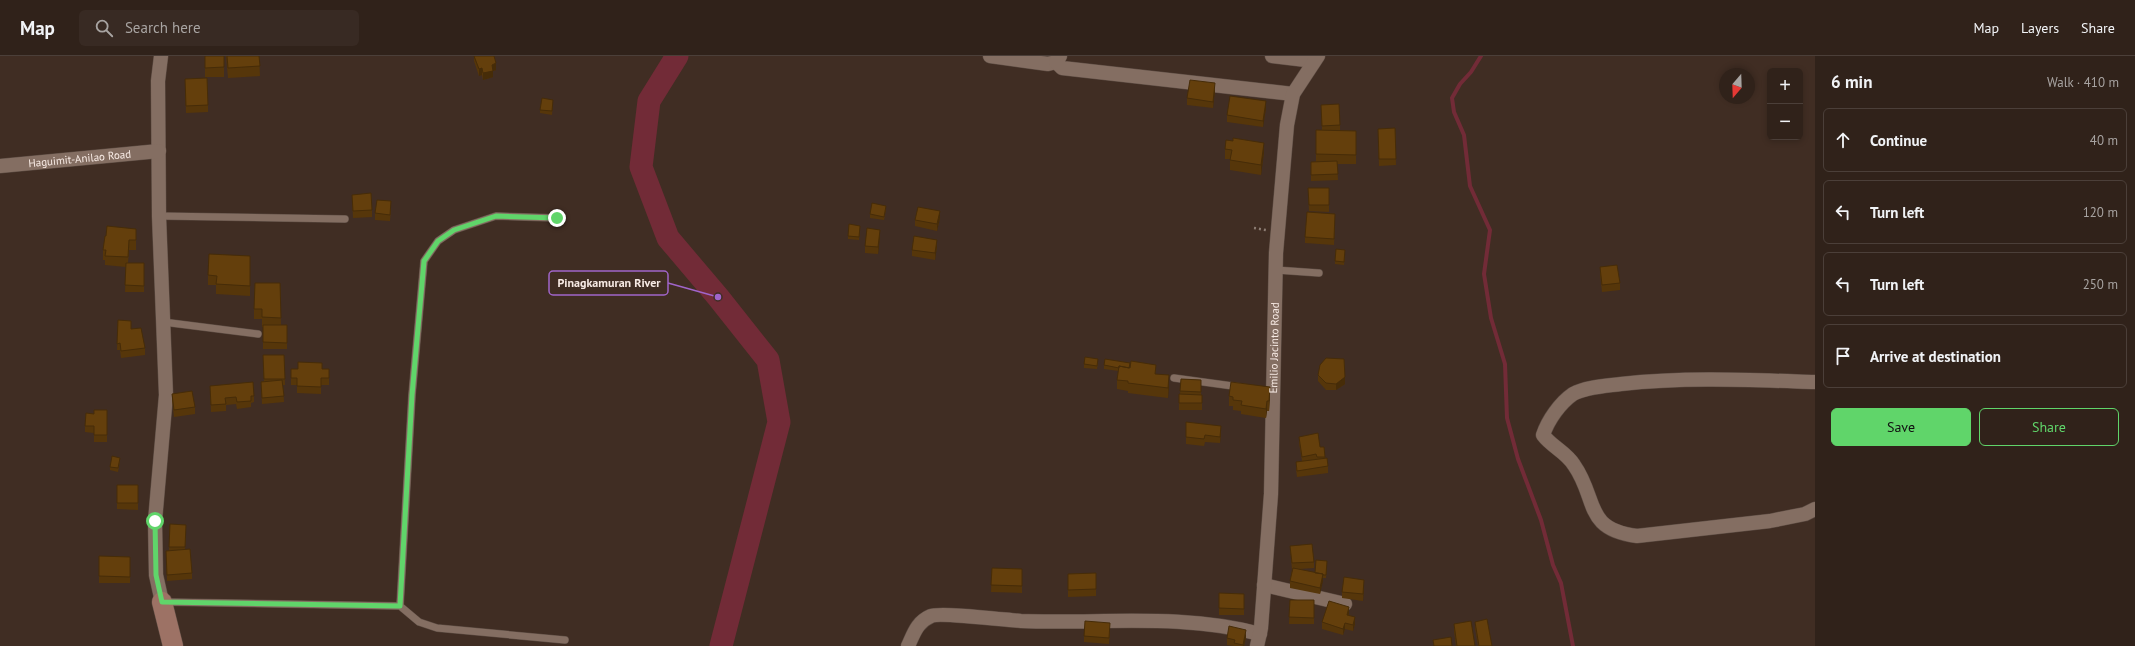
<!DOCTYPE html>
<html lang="en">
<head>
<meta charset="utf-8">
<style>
	:root { --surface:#30221a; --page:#382a23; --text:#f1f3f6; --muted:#a8a4a2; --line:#4b3f39; --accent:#60d56a }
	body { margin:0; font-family:"PT Sans",sans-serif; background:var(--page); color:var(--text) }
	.controls { position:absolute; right:12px; top:12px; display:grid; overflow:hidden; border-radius:6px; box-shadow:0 2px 6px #0003 }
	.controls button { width:36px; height:36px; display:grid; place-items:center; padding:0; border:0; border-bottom:1px solid var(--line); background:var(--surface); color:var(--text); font:20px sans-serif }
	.compass { position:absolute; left:1719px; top:12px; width:36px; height:36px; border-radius:50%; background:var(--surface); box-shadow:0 2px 6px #0003; rotate:199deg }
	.stop { position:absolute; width:12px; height:12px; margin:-9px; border:3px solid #60d56a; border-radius:50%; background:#fff }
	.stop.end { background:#60d56a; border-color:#fff; box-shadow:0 1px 4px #0008 }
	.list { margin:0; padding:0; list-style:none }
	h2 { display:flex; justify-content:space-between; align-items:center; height:52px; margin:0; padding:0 16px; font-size:17px }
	h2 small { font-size:13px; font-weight:400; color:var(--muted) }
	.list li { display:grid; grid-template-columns:26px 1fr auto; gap:12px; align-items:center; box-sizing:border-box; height:64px; margin:0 8px 8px; padding:0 8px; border:1px solid var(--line); border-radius:6px }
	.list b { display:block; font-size:15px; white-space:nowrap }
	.list em { font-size:13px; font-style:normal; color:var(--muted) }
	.actions { display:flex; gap:8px; padding:12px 16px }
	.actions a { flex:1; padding:9px 0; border:1px solid var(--accent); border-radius:6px; text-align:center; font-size:14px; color:var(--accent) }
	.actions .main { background:var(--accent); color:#111 }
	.icon { flex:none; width:22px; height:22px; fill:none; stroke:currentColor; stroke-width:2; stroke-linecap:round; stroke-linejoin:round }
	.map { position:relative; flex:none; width:1815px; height:590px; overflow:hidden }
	header { display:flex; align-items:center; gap:24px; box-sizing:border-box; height:56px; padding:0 20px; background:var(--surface); border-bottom:1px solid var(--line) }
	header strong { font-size:19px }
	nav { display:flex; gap:22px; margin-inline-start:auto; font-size:14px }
	.search { width:280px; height:36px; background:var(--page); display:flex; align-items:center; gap:10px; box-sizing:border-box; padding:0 14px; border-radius:6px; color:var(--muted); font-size:15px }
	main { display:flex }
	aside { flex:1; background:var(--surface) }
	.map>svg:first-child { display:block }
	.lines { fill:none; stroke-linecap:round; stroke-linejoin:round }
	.stream { stroke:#722b37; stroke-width:4 }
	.river { stroke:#722b37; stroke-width:23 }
	.lane-casing { stroke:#5c4c43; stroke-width:8 }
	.street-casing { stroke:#5c4c43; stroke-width:15 }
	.secondary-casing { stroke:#5c4c43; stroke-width:21 }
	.path { stroke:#8c7c73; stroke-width:2.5; stroke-dasharray:2 3; stroke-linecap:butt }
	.lane { stroke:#846e62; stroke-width:7 }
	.street { stroke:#846e62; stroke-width:14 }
	.secondary { stroke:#9d7265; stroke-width:20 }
	.wall { fill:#56360a }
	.shaded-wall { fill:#462c08 }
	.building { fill:#643f0c; stroke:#462c08 }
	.route { stroke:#60d56a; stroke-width:5 }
	.labels { text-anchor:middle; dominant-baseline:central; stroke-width:3; stroke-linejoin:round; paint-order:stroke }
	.street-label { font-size:11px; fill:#f7eae4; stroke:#402d23 }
	.leader { fill:none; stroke:#a065ca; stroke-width:1.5 }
	.callout-dot { fill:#a065ca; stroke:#402d23; stroke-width:1.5 }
	.callout { fill:#402d23; stroke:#a065ca; stroke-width:1.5 }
	.callout-label { font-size:12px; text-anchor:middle; font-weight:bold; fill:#f7eae4 }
</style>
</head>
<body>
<header>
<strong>Map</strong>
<div class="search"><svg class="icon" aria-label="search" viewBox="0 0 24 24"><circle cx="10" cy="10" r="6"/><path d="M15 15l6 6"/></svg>Search here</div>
<nav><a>Map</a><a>Layers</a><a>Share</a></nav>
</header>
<main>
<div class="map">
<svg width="1815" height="590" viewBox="0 0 1815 590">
	<rect width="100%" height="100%" fill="#402d23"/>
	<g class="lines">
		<path class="stream" d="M1481,0L1471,16L1460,28L1452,42L1454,56L1464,79L1470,130L1490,174L1484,218L1491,262L1505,308L1507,362L1518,403L1541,464L1553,509L1561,527L1573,590"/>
		<path class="river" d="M677,0L649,45L641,111L668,182L718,241L768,304L779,366L721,590"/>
		<defs>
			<path id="lane" d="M159,160L345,163
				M1276,214L1319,217
				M163,266L258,278
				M1174,322L1240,331
				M163,546L400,550L412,339L424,205L438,185L454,174L496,160L557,162
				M400,550L419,566L437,572L565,584"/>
			<g id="street">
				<path d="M161,0L158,25L159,160L166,339L155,465L156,519L162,546"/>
				<path d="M990,0L1048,8L1056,6L1060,0"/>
				<path d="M1272,0L1314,5"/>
				<path d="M1056,6L1062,12L1293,38"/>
				<path id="s1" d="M0,110L159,95"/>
				<path d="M1815,326C1750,324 1685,321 1621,328C1606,330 1586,331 1573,338C1560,347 1548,364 1543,379C1552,391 1566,396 1574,409C1598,443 1583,473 1637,480L1770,465L1805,458L1815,453"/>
				<path d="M1264,529L1345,548"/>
				<path d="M908,590C914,577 917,566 931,560C939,556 1007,564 1021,565C1101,568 1182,557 1260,578"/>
				<path id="s2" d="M1257,590L1261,572L1271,438L1276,197L1287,69L1293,38L1318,0"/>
			</g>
			<path id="secondary" d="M162,546L173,590"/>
		</defs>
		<use href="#lane" class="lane-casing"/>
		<use href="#street" class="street-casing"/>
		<use href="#secondary" class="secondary-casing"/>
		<path class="path" d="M1254,172L1266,174"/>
		<use href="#lane" class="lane"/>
		<use href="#street" class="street"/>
		<use href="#secondary" class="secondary"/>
	</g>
	<path class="wall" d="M205,0H224V21H205Z
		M226,0H259L260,20L228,22Z
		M474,0H494L496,14L493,15V21L483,24L482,19L479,20L474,5Z
		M185,23L208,49V56L186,57Z
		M1215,34L1213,52L1187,49V42Z
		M553,47L552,59L540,57V54Z
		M1321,49L1340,69V75H1356V108H1337L1338,124L1311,125V106H1316V74H1322Z
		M1266,52L1263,71L1227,66V59Z
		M1395,72L1396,109L1379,110L1378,73Z
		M1225,93L1264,96L1261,119L1230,114V103H1225Z
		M1308,132H1329V156L1309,155Z
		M352,139L372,154V161L353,162Z
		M391,152L390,165L375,164V157Z
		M886,153L884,164L870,162V158Z
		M940,162L937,175L915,170V164Z
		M1335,165L1334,189L1305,187V181Z
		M860,170L859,184L848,183V180Z
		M136,173V194H129L128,207H144V236H125L126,211L105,209V204H103V194L106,180Z
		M880,180L878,198L865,197V190Z
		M937,190L935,204L912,200V194Z
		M1345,198L1344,209L1335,208V205Z
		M250,200V240L216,238V229H208V219Z
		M1600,211L1620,227V234L1602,236L1600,218Z
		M280,227L281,269H287V293H263V271H262V263H254V253Z
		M118,264L131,273L145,292V299L121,302L120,294H117Z
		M263,299H284L285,329H283L284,346L262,348L261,326L264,325Z
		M1098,306L1097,313L1084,312V308Z
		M1104,309L1130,312L1156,318L1169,329L1168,342L1128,337V335L1117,333V324L1119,315L1104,313Z
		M291,313H329V329H321V338L297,337V329H291Z
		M1318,319L1345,328L1336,334H1326L1318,325Z
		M1181,323L1201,324V339H1202V354H1179V338H1180Z
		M210,330L254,340V346L251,347V351L237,353L236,348L226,349V355L211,356Z
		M172,338L195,351V358L174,361L172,344Z
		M1229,340H1270L1269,355H1267L1266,362L1241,358V355L1233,354V350H1229Z
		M107,354V386H94V377L85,376V370L94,358Z
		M1186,366L1221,376L1220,387L1205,386L1204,390L1186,388Z
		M1299,381L1320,391H1324L1325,402L1328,410V417L1297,421L1296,413V406L1302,405L1299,387Z
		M120,405L118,416L110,414V411Z
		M117,429H138V454L117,453Z
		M170,468L186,469L185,494L192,517V523L167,525L166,495H169Z
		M1290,490L1314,506V512L1299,513L1315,517L1327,505L1326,522H1323L1320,538L1290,532V525L1292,514Z
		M99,500L130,501V527H99Z
		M992,512L1022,513V537L991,536Z
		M1096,517V540L1068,541V518Z
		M1364,530L1363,545L1342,542V536Z
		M1219,537L1244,538V559H1219Z
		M1290,544H1314V568H1289Z
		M1349,557V560L1355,568L1353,575L1345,573L1343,579L1322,573V566Z
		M1475,566L1492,590H1478L1475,572Z
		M1454,568L1475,590H1456L1454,575Z
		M1110,574L1109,588L1084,586V580Z
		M1246,581L1244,590H1234L1227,589V582Z"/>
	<path class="shaded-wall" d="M496,7V14L493,15V21L483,24V17L492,9Z
		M482,12V19L479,20V13Z
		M1215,27V34L1213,52V46Z
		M1266,45V52L1263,71V65Z
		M1264,87V96L1261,119V109Z
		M940,155V162L937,175V168Z
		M880,174V180L878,198V191Z
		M937,184V190L935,204V197Z
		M1169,319V329L1168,342V332Z
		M1345,321V328L1336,334V328Z
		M1270,331V340L1269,355V345Z
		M1267,345V355L1266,362V353Z
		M1221,370V376L1220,387V381Z
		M1323,518V525L1320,538V532Z
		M1364,524V530L1363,545V538Z
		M1349,551V557L1347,566V559Z
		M1355,561V568L1353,575V569Z
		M1345,567V573L1343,579V573Z
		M1246,574V581L1244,590H1243Z"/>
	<path class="building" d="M205,0H224V11L205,12Z
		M227,0H259L260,10L228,12Z
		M474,0H494L496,7L492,9L493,15L483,17L482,12L479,13Z
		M207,22L208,49L186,50L185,23Z
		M1190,24L1215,27L1213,46L1187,42Z
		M1230,40L1266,45L1263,65L1227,59Z
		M542,42L553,44L552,55L540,54Z
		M1339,48L1340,69L1322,70L1321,49Z
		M1395,72L1396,103H1379L1378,73Z
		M1316,74L1356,75V99L1316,98Z
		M1233,82L1264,87L1261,109L1230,104L1232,94L1225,93L1226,84L1233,85Z
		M1337,105L1338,118L1311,119V106Z
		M1308,132H1329V149H1309Z
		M371,137L372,154L353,155L352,139Z
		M377,144L391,145L390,159L375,157Z
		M872,147L886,150L884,161L870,158Z
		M918,151L940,155L937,168L915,164Z
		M1307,156L1335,158L1334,183L1305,181Z
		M849,168L860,170L859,181L848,180Z
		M107,170L136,173V184H129L128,201L105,200L106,194H103L105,180H106Z
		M867,172L880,174L878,191L865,190Z
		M914,180L937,184L935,197L912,194Z
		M1336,193L1345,194L1344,206L1335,205Z
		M209,198L250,200V230L216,228L217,220L208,219Z
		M126,207H144V230L125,229Z
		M1617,209L1620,227L1602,229L1600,211Z
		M255,227H280L281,262L262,261V253H254Z
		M118,264L131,265V273L141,272L145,292L121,295L120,287L117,288Z
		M263,269H287V287L263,286Z
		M263,299H284L285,323H264Z
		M1085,301L1098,303L1097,310L1084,308Z
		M1326,302L1344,303L1345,321L1336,328L1326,327L1318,319L1320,309Z
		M1105,303L1130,307L1129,312L1119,310V312L1104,309Z
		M1131,305L1156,309L1155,318L1169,319L1168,332L1128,327V325L1117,324L1119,310L1130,312Z
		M298,306L322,307V313H329V322H321V331L297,330V322H291V313H298Z
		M1181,323L1201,324V336L1180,335Z
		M282,324L284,340L262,342L261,326Z
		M253,326L254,340H251V345L237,346L236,341L225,342L226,348L211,349L210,330Z
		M1231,326L1270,331L1269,345H1267L1266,353L1241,349L1242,345L1233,344V341L1229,340Z
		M192,335L195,351L174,354L172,338Z
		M1179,338L1202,339V347H1179Z
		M94,354H107V379H94V370H85L86,357L94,358Z
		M1186,366L1221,370L1220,381L1205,379L1204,383L1186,381Z
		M1318,377L1320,391H1324L1325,401H1317L1316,398L1302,401L1299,381Z
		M112,400L120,402L118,412L110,411Z
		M1327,402L1328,410L1297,415L1296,406Z
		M117,429H138V447H117Z
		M170,468L186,469L185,491H169Z
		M1312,488L1314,506L1292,507L1290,490Z
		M190,493L192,517L167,519L166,495Z
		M99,500L130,501V521L99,520Z
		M1316,504L1327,505L1326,519H1323V518L1315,517Z
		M992,512L1022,513V530L991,529Z
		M1293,512L1323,518L1320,532L1290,525Z
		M1096,517V533L1068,534V518Z
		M1344,521L1364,524L1363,538L1342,536Z
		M1219,537L1244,538V553L1219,552Z
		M1290,544H1314V562L1289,561Z
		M1329,545L1349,551L1347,559L1355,561L1353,569L1345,567L1343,573L1322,566Z
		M1487,563L1492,590H1479L1475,566Z
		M1085,565L1110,567L1109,582L1084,580Z
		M1471,565L1475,590H1457L1454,568Z
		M1229,570L1246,574L1243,589L1234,587L1235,584L1227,582Z
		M1451,581L1452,590H1434L1433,584Z"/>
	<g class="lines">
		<path class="route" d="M155,465L156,519L162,546L400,550L412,339L424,205L438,185L454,174L496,160L557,162"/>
	</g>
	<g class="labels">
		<g class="street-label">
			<text stroke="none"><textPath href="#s1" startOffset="80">Haguimit-Anilao Road</textPath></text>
			<text stroke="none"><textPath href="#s2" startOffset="299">Emilio Jacinto Road</textPath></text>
		</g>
	</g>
	<path class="leader" d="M718 241L668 227"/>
	<circle class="callout-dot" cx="718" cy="241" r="4"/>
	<rect class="callout" x="549" y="215" width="119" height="24" rx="4"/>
	<g class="callout-label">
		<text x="609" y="231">Pinagkamuran River</text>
	</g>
</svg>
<div class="controls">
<button>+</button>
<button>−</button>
</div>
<svg class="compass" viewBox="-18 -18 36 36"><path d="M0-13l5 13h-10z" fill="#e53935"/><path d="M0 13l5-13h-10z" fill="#a8a4a2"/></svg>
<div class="stop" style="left:155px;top:465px"></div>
<div class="stop end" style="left:557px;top:162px"></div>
</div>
<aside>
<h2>6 min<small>Walk · 410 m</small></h2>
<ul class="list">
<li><svg class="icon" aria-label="ahead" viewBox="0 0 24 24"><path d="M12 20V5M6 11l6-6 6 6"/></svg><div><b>Continue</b></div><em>40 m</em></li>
<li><svg class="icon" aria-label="left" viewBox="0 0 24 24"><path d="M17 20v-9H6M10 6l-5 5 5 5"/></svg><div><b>Turn left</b></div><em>120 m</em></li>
<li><svg class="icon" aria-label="left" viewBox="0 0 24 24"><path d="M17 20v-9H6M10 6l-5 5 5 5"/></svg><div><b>Turn left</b></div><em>250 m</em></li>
<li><svg class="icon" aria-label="arrive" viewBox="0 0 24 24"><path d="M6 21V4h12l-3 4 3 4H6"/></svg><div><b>Arrive at destination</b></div></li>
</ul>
<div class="actions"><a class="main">Save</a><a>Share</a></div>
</aside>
</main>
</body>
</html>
